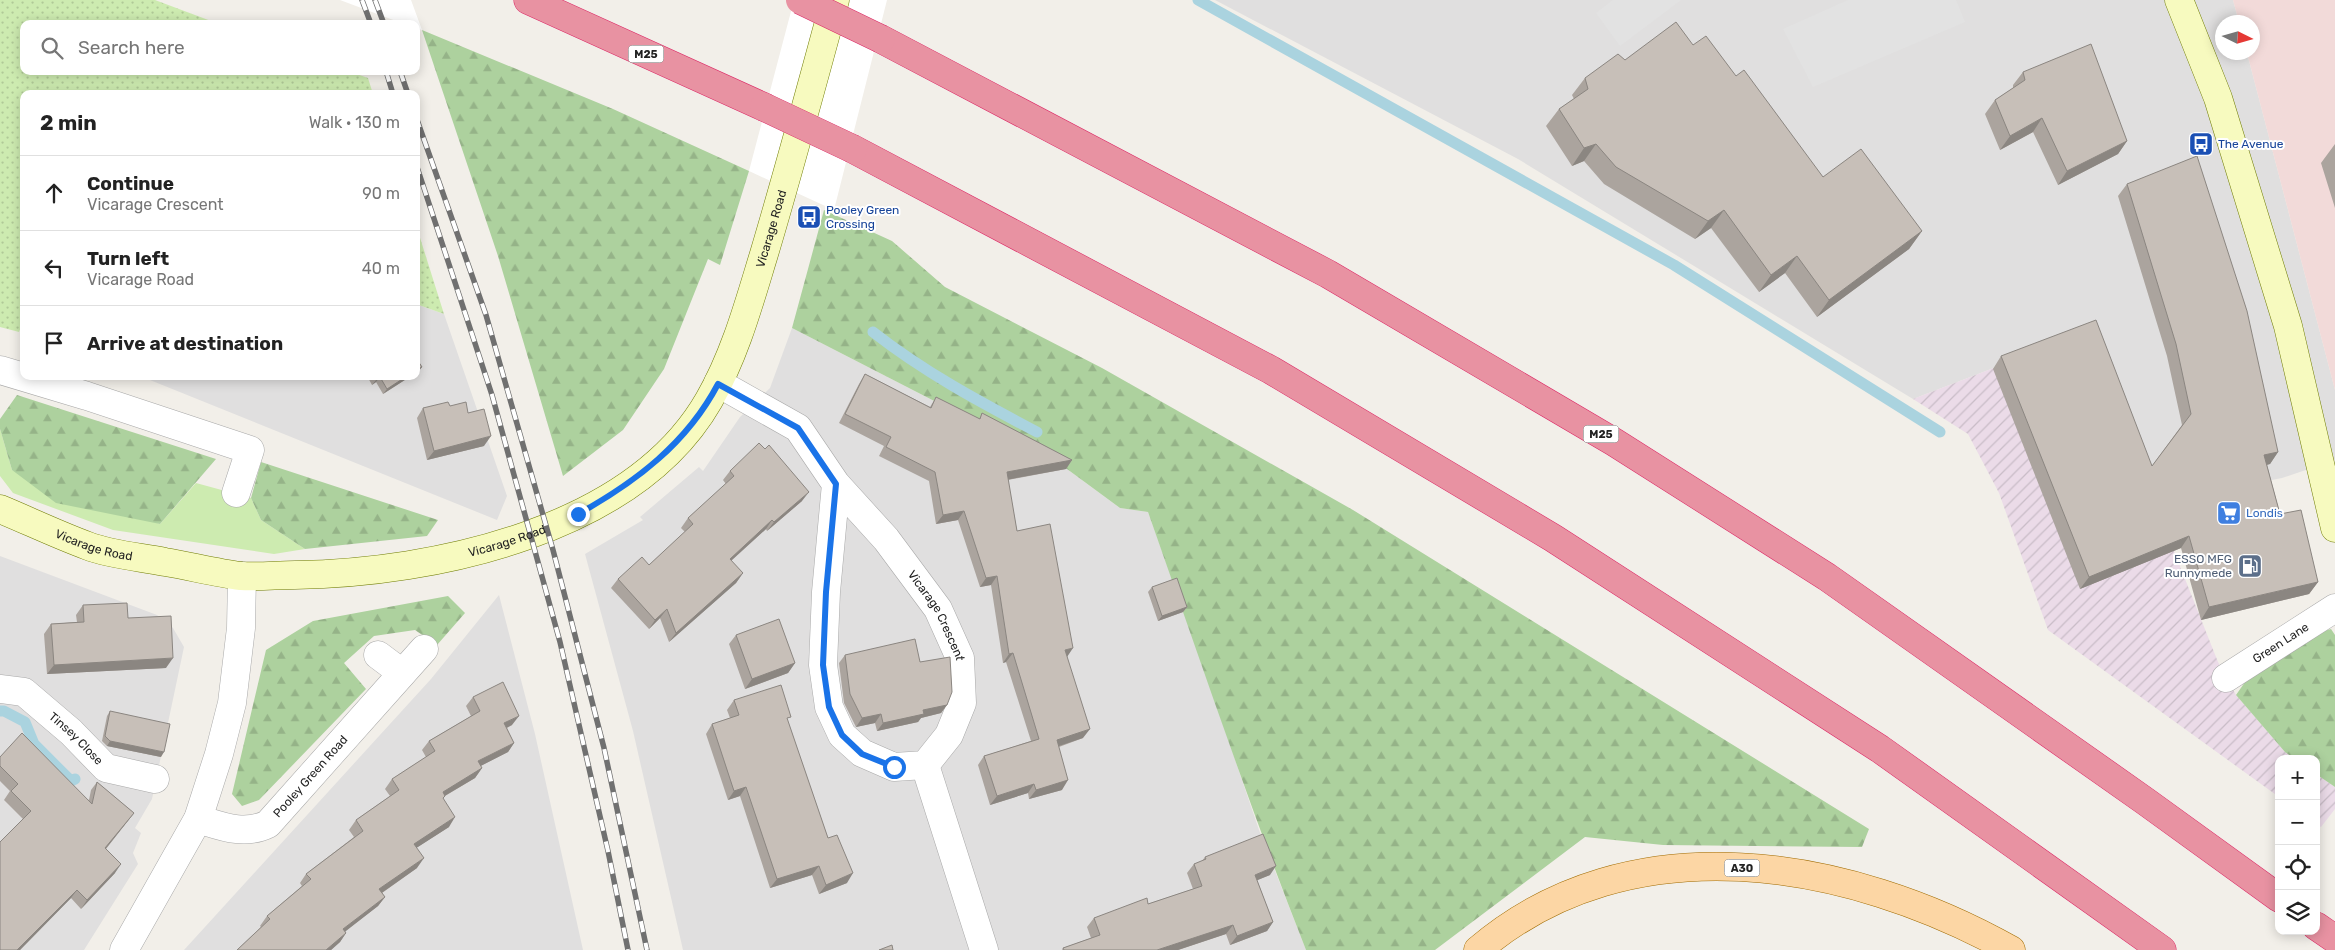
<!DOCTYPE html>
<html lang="en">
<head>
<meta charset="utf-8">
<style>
	:root { --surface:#fff; --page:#f6f6f6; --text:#222; --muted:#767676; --line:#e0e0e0 }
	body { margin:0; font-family:Rubik,sans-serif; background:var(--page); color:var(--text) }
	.controls { position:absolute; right:15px; bottom:15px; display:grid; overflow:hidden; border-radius:10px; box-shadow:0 2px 12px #0003 }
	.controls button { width:45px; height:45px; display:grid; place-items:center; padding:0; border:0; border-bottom:1px solid var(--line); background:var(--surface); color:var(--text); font:25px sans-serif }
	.compass { position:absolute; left:2215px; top:15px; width:45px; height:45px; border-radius:50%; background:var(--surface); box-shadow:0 2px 12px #0003; rotate:95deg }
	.stop { position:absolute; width:15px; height:15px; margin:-11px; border:4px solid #1a73e8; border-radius:50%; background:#fff }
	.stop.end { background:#1a73e8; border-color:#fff; box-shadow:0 1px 5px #0008 }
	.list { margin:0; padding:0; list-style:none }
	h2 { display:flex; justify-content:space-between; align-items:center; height:65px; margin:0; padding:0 20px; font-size:21px }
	h2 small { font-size:16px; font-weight:400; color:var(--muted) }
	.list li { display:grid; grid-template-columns:32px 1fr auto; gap:15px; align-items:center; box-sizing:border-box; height:75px; padding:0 20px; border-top:1px solid var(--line) }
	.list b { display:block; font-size:19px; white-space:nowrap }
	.list p { margin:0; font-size:16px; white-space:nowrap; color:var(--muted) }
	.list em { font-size:16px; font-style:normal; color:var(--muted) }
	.icon { flex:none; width:28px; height:28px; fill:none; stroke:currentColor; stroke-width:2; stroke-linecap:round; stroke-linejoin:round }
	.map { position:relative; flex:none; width:2335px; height:950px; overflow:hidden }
	.search { position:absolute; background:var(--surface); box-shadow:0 2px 12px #0003; left:20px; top:20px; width:400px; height:55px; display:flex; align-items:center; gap:12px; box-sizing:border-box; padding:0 18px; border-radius:10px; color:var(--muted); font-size:19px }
	.panel { position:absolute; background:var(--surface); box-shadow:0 2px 12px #0003; left:20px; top:90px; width:400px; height:290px; border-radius:10px }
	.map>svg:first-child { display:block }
	.residential { fill:#e0dfdf }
	.commercial { fill:#f2dad9 }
	.industrial { fill:url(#industrial-furrows) }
	.grass { fill:#cdebb0 }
	.forest { fill:url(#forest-firs) }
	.garden { fill:url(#garden-dots) }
	.parking { fill:#e2e2e2 }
	.pier { fill:#fff }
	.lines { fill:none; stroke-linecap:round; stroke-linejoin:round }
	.stream { stroke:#aad3df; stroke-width:11 }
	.minor-casing { stroke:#a9a9a9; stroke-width:29 }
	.tertiary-casing { stroke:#a9a9a9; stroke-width:29 }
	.secondary-casing { stroke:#707d05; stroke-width:29 }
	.primary-casing { stroke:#a06b00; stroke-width:29 }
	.motorway-casing { stroke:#dc2a67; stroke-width:29 }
	.minor { stroke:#fff; stroke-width:28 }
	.tertiary { stroke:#fff; stroke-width:28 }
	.secondary { stroke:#f7fabf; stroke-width:28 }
	.primary { stroke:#fcd6a4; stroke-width:28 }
	.motorway { stroke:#e892a2; stroke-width:28 }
	.rail-casing { stroke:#707070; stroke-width:5.5 }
	.rail { stroke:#fff; stroke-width:4; stroke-dasharray:11; stroke-linecap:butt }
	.motorway-bridge-casing { stroke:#dc2a67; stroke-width:29; stroke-linecap:butt }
	.motorway-bridge { stroke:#e892a2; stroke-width:28 }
	.wall { fill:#aba49e }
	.shaded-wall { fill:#8b8681 }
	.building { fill:#c7bfb8; stroke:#8b8681 }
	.route { stroke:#1a73e8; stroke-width:6 }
	.labels { text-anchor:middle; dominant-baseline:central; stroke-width:4; stroke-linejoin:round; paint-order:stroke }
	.shield { fill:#fff; stroke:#646464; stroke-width:1 }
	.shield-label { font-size:11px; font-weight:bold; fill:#222 }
	.transit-label { font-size:12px; fill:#164399; stroke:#fff; text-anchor:start }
	.street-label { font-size:12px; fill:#222; stroke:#fff }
	.shop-label { font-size:12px; fill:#366cbe; stroke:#fff; text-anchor:start }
	.service-label { font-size:12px; fill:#4e5e75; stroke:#fff; text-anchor:end }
</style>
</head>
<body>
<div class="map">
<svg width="2335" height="950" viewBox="0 0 2335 950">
	<defs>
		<pattern id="industrial-furrows" width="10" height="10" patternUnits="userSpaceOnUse" patternTransform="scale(1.25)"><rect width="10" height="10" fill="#ebdbe8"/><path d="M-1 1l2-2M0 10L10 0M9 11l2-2" fill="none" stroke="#c9bcc7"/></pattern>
		<pattern id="forest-firs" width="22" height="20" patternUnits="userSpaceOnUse" patternTransform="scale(1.25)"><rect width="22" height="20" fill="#add19e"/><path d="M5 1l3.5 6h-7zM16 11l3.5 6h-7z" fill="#95b388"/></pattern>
		<pattern id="garden-dots" width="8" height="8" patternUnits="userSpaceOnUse" patternTransform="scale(1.25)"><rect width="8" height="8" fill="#cdebb0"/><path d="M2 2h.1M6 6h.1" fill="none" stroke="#b0c997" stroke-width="1.8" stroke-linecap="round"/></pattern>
	</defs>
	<rect width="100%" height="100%" fill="#f2efe9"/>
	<path class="residential" d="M1215,0H2233L2239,22H2222V52L2247,53L2335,390V460L2282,478L2153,503L2087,332L1913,399L1518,159Z
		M416,304L444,314L507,496L497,520L140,376H416Z
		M792,328L1067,469L1120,508L1148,512L1207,677L1259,830L1306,950H683L633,731L585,554L643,520L640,517L699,467L703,471L740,417L770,388Z
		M0,556L157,615L173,628L184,647L152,799L135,828L141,833L133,853L138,864L84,950H0Z
		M499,595L535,734L583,950H184L431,679Z"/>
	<path class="commercial" d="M2233,0H2335V390L2247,53L2252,52V22H2239Z"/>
	<path class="industrial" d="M2087,332L2218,662L2236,695L2285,752L2295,759H2279V797L2048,630L1999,493L1968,434L1913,399Z
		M2316,774L2335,787V809L2321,827L2316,824Z"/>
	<path class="grass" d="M0,429L12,470L160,524L196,483L251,498L261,520L305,549L274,554L113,530L13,493L0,476Z"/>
	<path class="forest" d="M422,30L613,109L749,171L720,265L708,259L664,369L623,430L563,476L498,256Z
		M824,210L892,241L945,287L1102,368L1353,510L1869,829L1862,847L1663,845L1585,837L1435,950H1306C1249,806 1200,659 1148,512L1120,508L1067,469L792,328Z
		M17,395L216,459L160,524L56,503L12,470L0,429V419Z
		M261,462L438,520L427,536L305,549L261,520L251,498Z
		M448,596L465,613L437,645L415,630L374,636L344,663L366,689L259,800L242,806L232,794L266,650L313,621Z
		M2331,629L2335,635V787L2316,774V759H2295L2285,752L2236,695L2252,672L2313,634Z"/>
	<path class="garden" d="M0,0H155L219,24H24V71H348L368,78L373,94H24V319L19,332L0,327Z
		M416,225L444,314L416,304Z"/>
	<path class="parking" d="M1613,0H1681L1620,46L1596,13Z
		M1848,0H1956L1965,22L1813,87L1783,29Z"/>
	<path class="pier" d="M340,0H411L422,30L416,28V24H404Z
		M794,0H887L834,210L749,171Z"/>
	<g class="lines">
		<path class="stream" d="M1198,0L1674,265L1940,432
			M873,332C924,372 980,402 1037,432
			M0,711H4L25,722L34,744L71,781L75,779"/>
		<defs>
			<g id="minor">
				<path d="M0,370L87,396L250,450L236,493"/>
				<path id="s1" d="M718,383L798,428L836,484L886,539L938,609L960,658L962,703L949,735L925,765L894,767L862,753L842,735L829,707L823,665L826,592L836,484"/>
				<path d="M378,655L402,673"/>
				<path id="s2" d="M2226,678L2335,608"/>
				<path id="s3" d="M0,689L24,692L71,732L106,768L155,779"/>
				<path d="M925,765L984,950"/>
				<path id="s4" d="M198,819C221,826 244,836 268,824L424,649"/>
			</g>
			<path id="tertiary" d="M124,950L198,819L219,754L232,703L241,628L242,576"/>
			<g id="secondary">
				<path d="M2179,0L2218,98L2288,326L2335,528"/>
				<path id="s5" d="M0,509C29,521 58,535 88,546C112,555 140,557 165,562C190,566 216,573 241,576C259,577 278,575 295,575C434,573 634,531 709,400C735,355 749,303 764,254C789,170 812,85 835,0"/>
			</g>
			<path id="primary" d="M1478,950C1630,820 1849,859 2011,950"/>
			<path id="motorway" d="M528,0L764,107
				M881,39L1328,274L1614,442L1827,577L2145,801L2279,898
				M853,149L1271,370L1553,538L1880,749L2162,950
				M2316,926L2335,939"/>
		</defs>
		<use href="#minor" class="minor-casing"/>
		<use href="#tertiary" class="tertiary-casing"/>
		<use href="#secondary" class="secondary-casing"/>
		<use href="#primary" class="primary-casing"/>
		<use href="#motorway" class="motorway-casing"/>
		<use href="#minor" class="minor"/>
		<use href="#tertiary" class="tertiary"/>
		<use href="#secondary" class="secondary"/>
		<use href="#primary" class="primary"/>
		<use href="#motorway" class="motorway"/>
		<defs>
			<path id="rail" d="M362,0L371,24
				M375,0L384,24
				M386,71L393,94
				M400,71L408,94
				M416,117L486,315L553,550L604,748L647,950
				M416,164L492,395L560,642L608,851L628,950"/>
		</defs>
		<use href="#rail" class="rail-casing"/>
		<use href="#rail" class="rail"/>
		<defs>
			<path id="motorway-bridge" d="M800,0L881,39
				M764,107L853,149"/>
		</defs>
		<use href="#motorway-bridge" class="motorway-bridge-casing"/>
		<use href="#motorway-bridge" class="motorway-bridge"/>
	</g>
	<path class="wall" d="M1693,45L1736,76L1823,177L1922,231L1909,249L1817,317L1785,273L1759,292L1711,228L1695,239L1604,184L1584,161L1572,166L1546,126L1559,109L1574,99L1572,95L1585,78L1625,60Z
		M2023,72L2127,141L2118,154L2058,185L2033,132L2000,150L1985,114L1995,100L2013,88V85Z
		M2335,144V208L2321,163Z
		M2127,184L2278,452L2270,464L2267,465L2280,514L2318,582L2309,594L2201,620L2181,548L2080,589L1993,369L2001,356L2152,466L2182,425L2167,356L2118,196Z
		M865,374L930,407L936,397L979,419L982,413L1072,460L1066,469L1008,480L1017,531L1067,657L1083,738L1059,747L1062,790L1029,799L1028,793L990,805L978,765L984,756L1031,741L1006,662L1003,663L991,585L980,587L958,520L936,524L929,481L879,456L884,446L839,423L859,384Z
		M367,376H411L383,394L376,382L372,385Z
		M450,406L468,413L484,446L427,460L417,418L423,408Z
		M730,471L802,501L767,531L766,529L731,561L743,573L736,583L669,642L660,618L649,629L611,588L618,579L649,565L685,532L681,528L688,518L726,484L723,480Z
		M1152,587L1187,607L1183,612L1158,621L1148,592Z
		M83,605L128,618L166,668L47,674L44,634L51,624L77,622L76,615Z
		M736,635L795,663L788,673L745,689L729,644Z
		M845,655L920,662L947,705L941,713L921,718L918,722L877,731L875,723L856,727L844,703L839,663Z
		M473,697L512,725L507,728L514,743L508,752L480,766L482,768L475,778L445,796L443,799L449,827L416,848L417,868L382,893L385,897L378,906L345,931L346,933L340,942L331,950H237L261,927L260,926L267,916L302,886L300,883L306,874L354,837L349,830L356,820L390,796L385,789L392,779L426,757L422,750L429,741L471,716L466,706Z
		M734,700L788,722L828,838L847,883L819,894L812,875L770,888L740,796L728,800L706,734L712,724L730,718L727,710Z
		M110,711L161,757L107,746L102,741L107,716Z
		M0,757L89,800L91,790L97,782L134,813L106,849L115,873L81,909L71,898L20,950H0L23,819L4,800L10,791L0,781Z
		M1205,857L1270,875L1257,880L1273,922L1267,931L1230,945L1226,934L1178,950H1062L1063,948L1091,938L1087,927L1094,918L1148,904L1193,889L1187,873L1194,864L1202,861Z"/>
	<path class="shaded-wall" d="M2042,118L2033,132L2000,150L2010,136Z
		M2127,141L2118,154L2058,185L2067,171Z
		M1596,144L1584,161L1572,166L1584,148Z
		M1724,210L1711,228L1695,239L1708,221Z
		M1922,231L1909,249L1817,317L1829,300Z
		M1797,256L1785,273L1759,292L1771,275Z
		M422,367L418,372L416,373V370Z
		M407,376H411L383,394L387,389Z
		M380,377L376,382L372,385L376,380Z
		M491,436L484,446L427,460L434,451Z
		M2278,452L2270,464L2256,467L2264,455Z
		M1072,460L1066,469L1000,481L1007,472Z
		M809,492L802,501L767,531L774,522Z
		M964,511L958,520L936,524L943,515Z
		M772,520L766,529L723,568L730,559Z
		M2189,536L2181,548L2080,589L2089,577Z
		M743,573L736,583L669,642L676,633Z
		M997,576L991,585L980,587L986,578Z
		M2318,582L2309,594L2201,620L2209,607Z
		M1187,607L1183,612L1158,621L1162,616Z
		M667,609L660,618L649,629L655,620Z
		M1073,648L1067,657L1065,650Z
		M1013,653L1006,662L1003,663L1009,654Z
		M173,658L166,668L47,674L54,665Z
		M795,663L788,673L745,689L752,679Z
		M947,705L941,713L921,718L918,722L877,731L883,723L923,710Z
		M881,714L875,723L856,727L862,718Z
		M519,716L512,725L497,732L504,723Z
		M1090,729L1083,738L1050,749L1057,740Z
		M110,741L164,752L161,757L107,746Z
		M514,743L508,752L471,771L478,761Z
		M482,768L475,778L436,801L443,792Z
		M1068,780L1062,790L1029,799L1036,790Z
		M1034,784L1028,793L990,805L997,796Z
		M746,787L740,796L728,800L734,791Z
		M134,813L127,822L99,857L105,848Z
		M455,817L449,827L407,854L414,844Z
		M424,858L417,868L373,899L379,889Z
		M121,864L115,873L81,909L87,900Z
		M819,866L812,875L770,888L777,879Z
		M1276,866L1270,875L1248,884L1255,875Z
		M853,873L847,883L819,894L826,885Z
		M77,890L71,898L20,950H17Z
		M385,897L378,906L337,938L343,929Z
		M1273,922L1267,931L1230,945L1237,936Z
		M1233,925L1226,934L1178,950H1157Z
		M346,933L340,942L331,950H326Z"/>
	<path class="building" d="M1676,22L1693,45L1706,36L1736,76L1744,70L1823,177L1861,149L1922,231L1829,300L1797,256L1771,275L1724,210L1708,221L1616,167L1596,144L1584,148L1559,109L1588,89L1585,78L1618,54L1625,60Z
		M2091,44L2127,141L2067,171L2042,118L2010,136L1995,100L2025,80L2023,72Z
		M2197,156L2247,311L2278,452L2264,455L2280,514L2301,510L2318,582L2209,607L2189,536L2089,577L2001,356L2096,320L2152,466L2191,414L2176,344L2127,184Z
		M416,358L422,367L416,370Z
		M865,374L931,408L936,397L980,419L982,413L1072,460L1007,472L1017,531L1050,524L1073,648L1065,650L1090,729L1057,740L1068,780L1036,790L1034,784L997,796L984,756L1039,739L1013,653L1009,654L997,576L986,578L964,511L943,515L935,472L886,447L891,437L845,414Z
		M373,376H407L387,389L380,377L376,380Z
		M448,402L450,406L466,402L468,413L484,409L491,436L434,451L423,408Z
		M759,443L765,449L769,445L809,492L774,522L772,520L730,559L743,573L676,633L667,609L655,620L618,579L642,557L649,565L693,524L688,518L734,476L730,471Z
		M1177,578L1187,607L1162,616L1152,587Z
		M127,603L128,618L171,616L173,658L54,665L51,624L84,622L83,605Z
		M779,619L795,663L752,679L736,635Z
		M915,639L920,662L950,657L952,692L947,705L923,710L924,714L883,723L881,714L862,718L850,694L845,655Z
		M503,682L519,716L504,723L514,743L478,761L482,768L443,792L445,796L443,798L455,817L414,844L424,858L379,889L385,897L343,929L346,933L326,950H237L270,919L267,916L311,879L306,874L363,831L356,820L399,790L392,779L435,751L429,741L480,711L473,697Z
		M781,685L791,717L787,718L828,838L837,835L853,873L826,885L819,866L777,879L746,787L734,791L712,724L739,715L734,700Z
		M110,711L170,724L164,752L110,741L105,736Z
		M22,733L92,804L97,782L134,813L105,848L121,864L87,900L77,890L17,950H0V842L31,811L11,791L18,784L0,766V757Z
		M1263,834L1276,866L1255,875L1273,922L1237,936L1233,925L1157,950H1064L1063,948L1100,935L1094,918L1147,898L1148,904L1202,886L1194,864L1206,859L1205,857Z
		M892,945L893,950H879Z"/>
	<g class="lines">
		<path class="route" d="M578,514C636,482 687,443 718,384L798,428L836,484L826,592L823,665L829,707L842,735L862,754L894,767"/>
	</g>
	<defs>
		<symbol id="bus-square" viewBox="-11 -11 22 22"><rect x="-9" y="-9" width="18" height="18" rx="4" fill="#1a4fb4" stroke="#fff"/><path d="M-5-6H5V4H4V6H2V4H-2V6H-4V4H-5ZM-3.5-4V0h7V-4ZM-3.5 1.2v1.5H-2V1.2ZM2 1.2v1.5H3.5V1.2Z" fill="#fff"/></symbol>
		<symbol id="supermarket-square" viewBox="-11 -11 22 22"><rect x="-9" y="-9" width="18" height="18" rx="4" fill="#3f7fe0" stroke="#fff"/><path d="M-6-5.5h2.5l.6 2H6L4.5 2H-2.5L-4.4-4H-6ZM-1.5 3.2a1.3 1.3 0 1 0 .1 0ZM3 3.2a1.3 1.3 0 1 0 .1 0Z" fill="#fff"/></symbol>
		<symbol id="fuel-square" viewBox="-11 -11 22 22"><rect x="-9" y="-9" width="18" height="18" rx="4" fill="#5c6f8a" stroke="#fff"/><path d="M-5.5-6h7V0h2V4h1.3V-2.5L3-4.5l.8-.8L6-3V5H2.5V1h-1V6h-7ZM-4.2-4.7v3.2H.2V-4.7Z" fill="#fff"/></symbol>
	</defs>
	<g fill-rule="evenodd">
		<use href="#bus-square" x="2187" y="130" width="28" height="28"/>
		<use href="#bus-square" x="795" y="203" width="28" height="28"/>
		<use href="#supermarket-square" x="2215" y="499" width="28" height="28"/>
		<use href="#fuel-square" x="2236" y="552" width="28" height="28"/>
	</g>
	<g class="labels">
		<g class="shield">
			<rect x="628.5" y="45.5" width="35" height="17" rx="4"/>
			<rect x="1583.5" y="425.5" width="35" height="17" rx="4"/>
			<rect x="1724.5" y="859.5" width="35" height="17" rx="4"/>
		</g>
		<g class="shield-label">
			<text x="646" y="54">M25</text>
			<text x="1601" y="434">M25</text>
			<text x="1742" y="868">A30</text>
		</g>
		<g class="transit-label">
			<text x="2218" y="144">The Avenue</text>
			<text x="826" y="210">Pooley Green<tspan x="826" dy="14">Crossing</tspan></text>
		</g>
		<g class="street-label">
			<text stroke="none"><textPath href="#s5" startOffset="956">Vicarage Road</textPath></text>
			<text stroke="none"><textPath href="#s5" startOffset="521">Vicarage Road</textPath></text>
			<text stroke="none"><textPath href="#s5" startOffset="101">Vicarage Road</textPath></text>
			<text stroke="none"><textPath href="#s1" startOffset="326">Vicarage Crescent</textPath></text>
			<text stroke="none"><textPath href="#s2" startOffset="65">Green Lane</textPath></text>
			<text stroke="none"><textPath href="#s3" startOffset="94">Tinsey Close</textPath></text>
			<text stroke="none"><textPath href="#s4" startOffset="136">Pooley Green Road</textPath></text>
		</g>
		<g class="shop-label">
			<text x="2246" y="513">Londis</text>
		</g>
		<g class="service-label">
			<text x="2232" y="559">ESSO MFG<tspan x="2232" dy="14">Runnymede</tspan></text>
		</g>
	</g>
</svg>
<div class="controls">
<button>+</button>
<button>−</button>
<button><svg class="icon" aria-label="locate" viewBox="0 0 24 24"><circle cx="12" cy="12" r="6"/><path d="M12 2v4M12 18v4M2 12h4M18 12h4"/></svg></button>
<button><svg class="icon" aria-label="layers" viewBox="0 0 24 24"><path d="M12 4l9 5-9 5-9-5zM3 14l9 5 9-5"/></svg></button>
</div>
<svg class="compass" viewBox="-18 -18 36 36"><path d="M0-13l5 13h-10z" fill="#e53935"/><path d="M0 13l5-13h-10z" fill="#767676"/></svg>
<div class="stop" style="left:894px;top:767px"></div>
<div class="stop end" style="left:578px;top:514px"></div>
<div class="search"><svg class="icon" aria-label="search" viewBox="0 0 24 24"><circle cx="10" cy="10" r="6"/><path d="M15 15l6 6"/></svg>Search here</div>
<section class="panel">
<h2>2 min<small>Walk · 130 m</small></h2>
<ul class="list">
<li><svg class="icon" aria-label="ahead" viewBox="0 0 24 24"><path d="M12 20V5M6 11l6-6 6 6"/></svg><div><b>Continue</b><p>Vicarage Crescent</p></div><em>90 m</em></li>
<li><svg class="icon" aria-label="left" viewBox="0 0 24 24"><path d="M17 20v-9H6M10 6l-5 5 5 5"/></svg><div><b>Turn left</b><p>Vicarage Road</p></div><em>40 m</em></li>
<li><svg class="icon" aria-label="arrive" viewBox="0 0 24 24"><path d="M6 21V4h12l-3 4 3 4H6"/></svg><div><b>Arrive at destination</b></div></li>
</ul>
</section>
</div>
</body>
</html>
